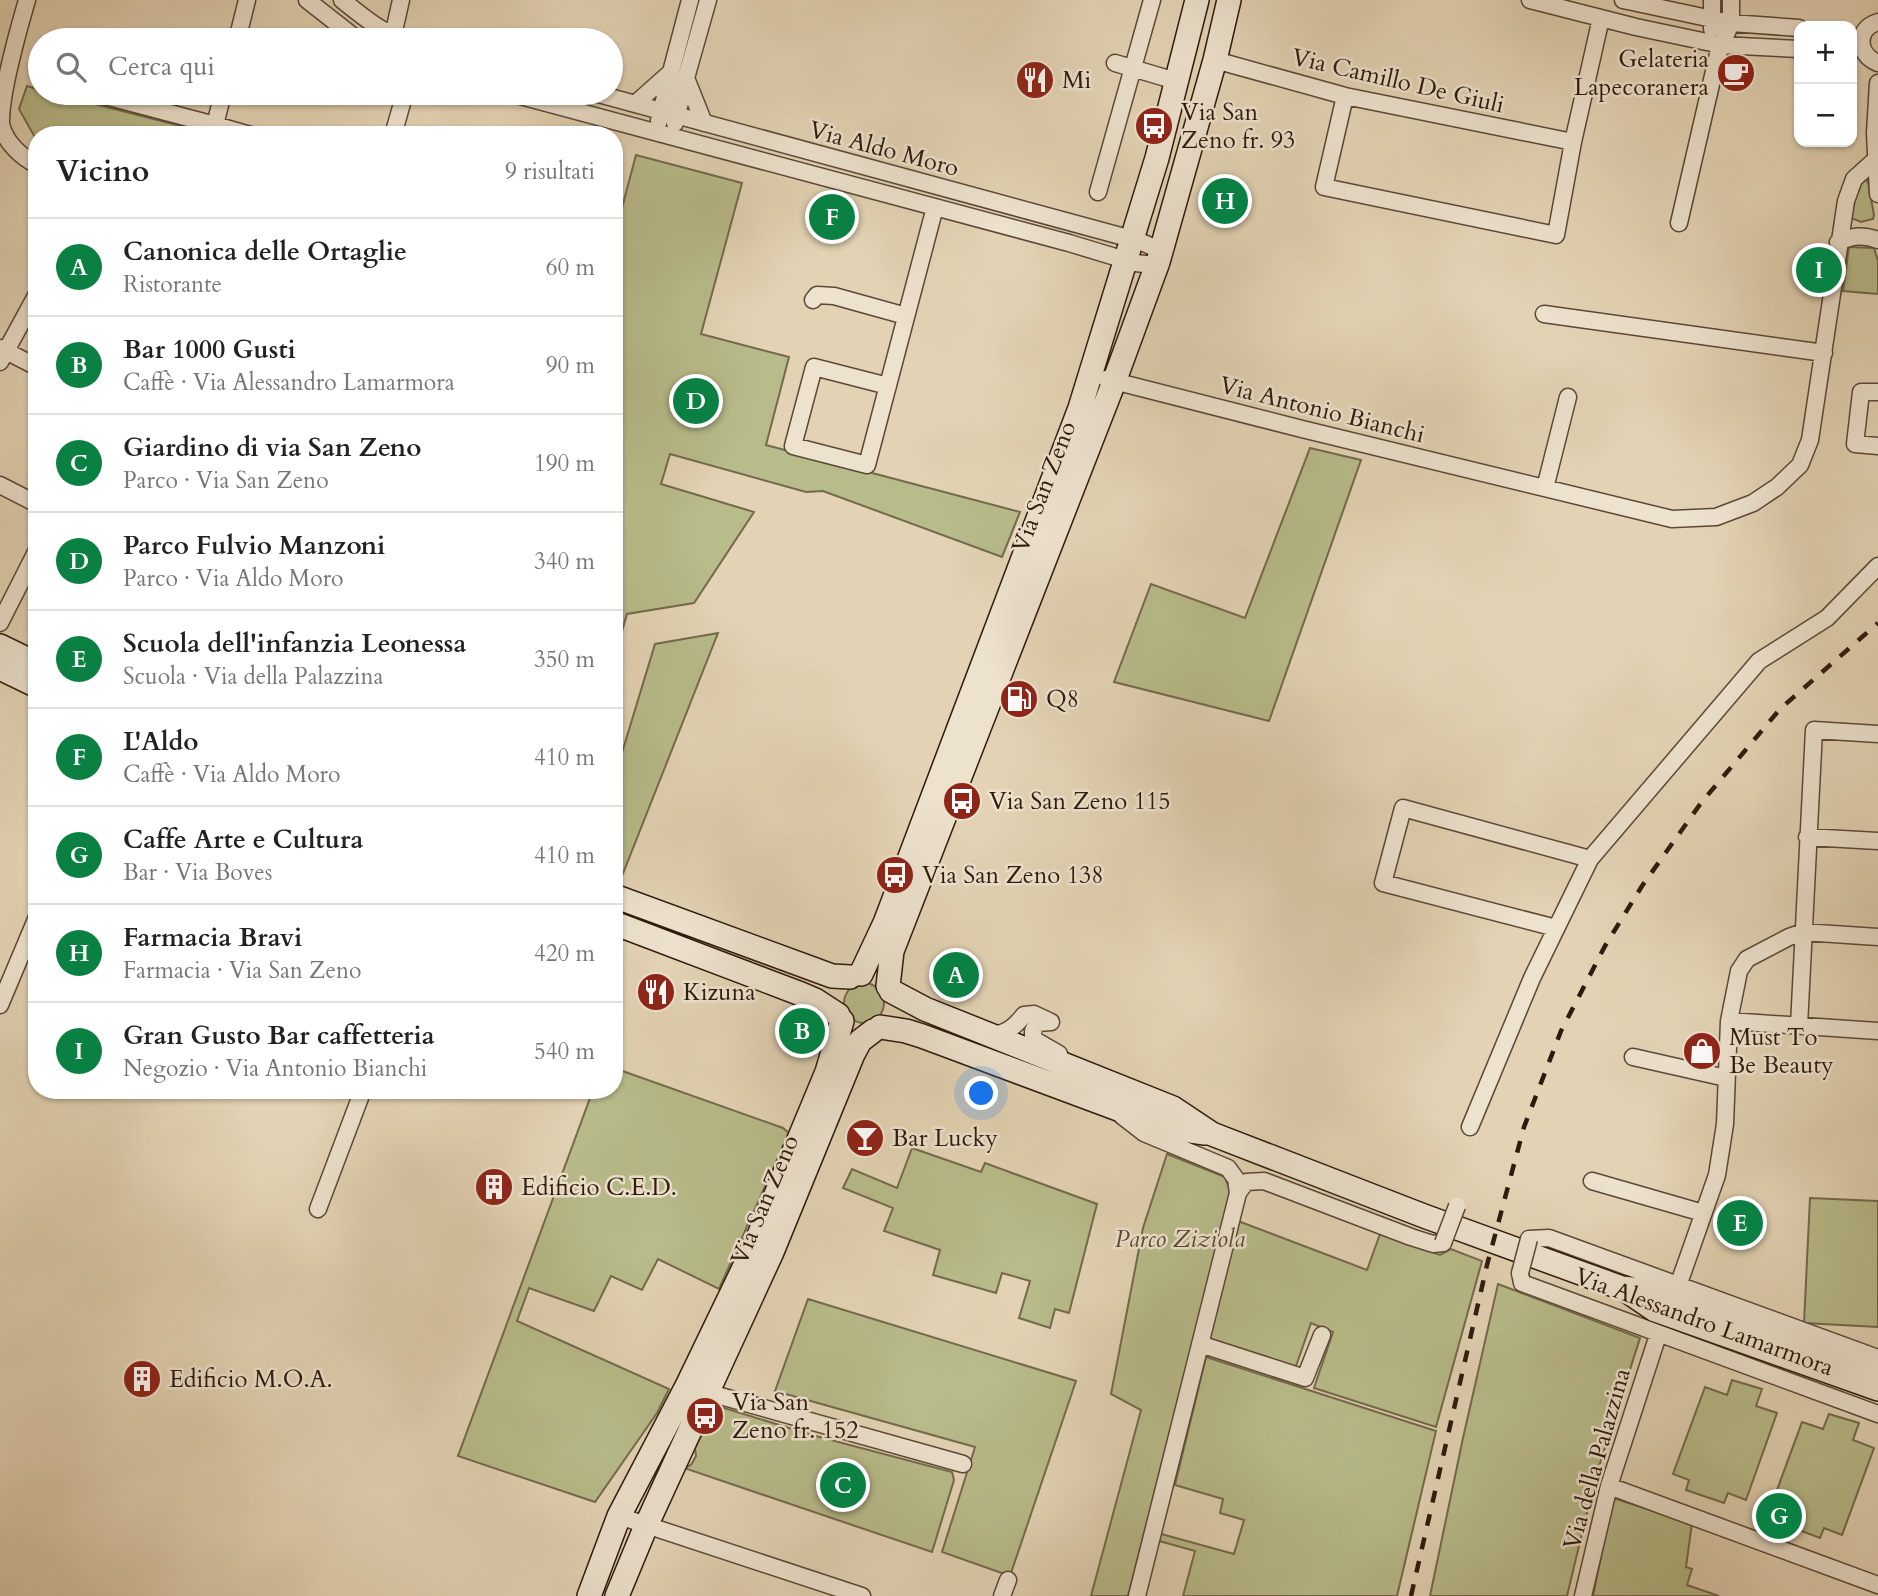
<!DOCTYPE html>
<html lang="it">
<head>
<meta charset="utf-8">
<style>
	:root { --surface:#fff; --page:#f6f6f6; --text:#222; --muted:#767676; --line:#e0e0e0; --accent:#0b8043 }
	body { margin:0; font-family:Cardo,serif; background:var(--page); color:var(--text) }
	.controls { position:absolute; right:21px; top:21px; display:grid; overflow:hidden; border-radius:14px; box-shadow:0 2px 5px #0004 }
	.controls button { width:63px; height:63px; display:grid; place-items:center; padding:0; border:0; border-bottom:2px solid var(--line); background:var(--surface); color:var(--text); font:35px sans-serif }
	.you { position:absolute; left:982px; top:1094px; width:24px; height:24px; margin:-18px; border:5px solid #fff; border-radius:50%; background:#1a73e8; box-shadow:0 0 0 10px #1a73e833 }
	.badge { display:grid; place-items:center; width:46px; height:46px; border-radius:50%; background:var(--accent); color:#fff; font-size:23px; font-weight:700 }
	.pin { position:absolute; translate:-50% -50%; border:4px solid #fff; box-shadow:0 2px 7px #0006 }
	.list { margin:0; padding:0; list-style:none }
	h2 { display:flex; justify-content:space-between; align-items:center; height:91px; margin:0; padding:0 28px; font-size:30px }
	h2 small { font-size:23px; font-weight:400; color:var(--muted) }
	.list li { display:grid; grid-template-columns:46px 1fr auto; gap:21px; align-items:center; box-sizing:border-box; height:98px; padding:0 28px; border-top:2px solid var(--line) }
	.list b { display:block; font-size:26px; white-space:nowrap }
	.list p { margin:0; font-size:23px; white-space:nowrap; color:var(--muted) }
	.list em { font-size:23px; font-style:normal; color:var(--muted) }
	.icon { flex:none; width:38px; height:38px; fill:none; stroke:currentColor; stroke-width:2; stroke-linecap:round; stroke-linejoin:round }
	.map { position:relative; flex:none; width:1878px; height:1596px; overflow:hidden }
	.search { position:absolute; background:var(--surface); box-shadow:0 2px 5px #0004; left:28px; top:28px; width:595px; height:77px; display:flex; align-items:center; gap:18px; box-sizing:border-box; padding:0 24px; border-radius:38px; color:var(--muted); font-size:26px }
	.panel { position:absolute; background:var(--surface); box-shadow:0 2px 5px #0004; left:28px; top:126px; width:595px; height:973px; border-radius:28px }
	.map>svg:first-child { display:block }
	.green { fill:#b8bb8a; stroke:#736a4c; stroke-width:2 }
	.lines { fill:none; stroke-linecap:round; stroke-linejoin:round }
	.street-casing { stroke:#5b4837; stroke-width:19 }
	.secondary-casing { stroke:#2e1a0d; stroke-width:26 }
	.street { stroke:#ede2ce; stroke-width:16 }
	.secondary { stroke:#ede2ce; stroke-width:23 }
	.rail { stroke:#2e1a0d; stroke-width:4.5; stroke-dasharray:12 12; stroke-linecap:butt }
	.street-bridge-casing { stroke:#5b4837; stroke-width:19; stroke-linecap:butt }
	.street-bridge { stroke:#ede2ce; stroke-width:16 }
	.labels { text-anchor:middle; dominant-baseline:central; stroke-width:5; stroke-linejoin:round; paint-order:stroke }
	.poi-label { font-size:24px; fill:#2e1a0d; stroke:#ede2ce; text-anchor:start }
	.street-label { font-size:24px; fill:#2e1a0d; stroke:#ede2ce }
	.park-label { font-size:24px; font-style:italic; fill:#574a32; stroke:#ede2ce }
</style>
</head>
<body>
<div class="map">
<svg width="1878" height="1596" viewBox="0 0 1878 1596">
	<rect width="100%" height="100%" fill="#e3d3b4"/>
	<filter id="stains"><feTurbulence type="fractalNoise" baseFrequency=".00286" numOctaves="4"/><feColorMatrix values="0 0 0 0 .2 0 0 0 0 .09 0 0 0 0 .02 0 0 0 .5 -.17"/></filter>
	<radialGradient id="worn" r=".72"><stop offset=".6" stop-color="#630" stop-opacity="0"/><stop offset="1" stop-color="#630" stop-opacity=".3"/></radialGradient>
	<path class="green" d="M27,86L40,90V93H52L216,135H37V141L19,109Z
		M636,155L742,183L701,334L789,357L766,445L1020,512L1002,557L823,491L806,492L670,454L661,484L754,512L694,603L627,614L614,659V238Z
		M1863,178L1868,182L1874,215L1873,219L1861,222L1851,218L1856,191Z
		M1849,247L1874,248L1878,261V294L1843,291Z
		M1310,448L1361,460L1269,721L1114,682L1151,584L1245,618Z
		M718,633L622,876L614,873V779L655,644Z
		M844 1003a20 20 0 1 1 40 0a20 20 0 1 1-40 0Z
		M614,1068L783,1128L789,1133L719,1289L658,1259L642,1290L611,1276L594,1311L529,1288L517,1321L669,1389L657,1413L595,1502L458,1456L593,1090H614Z
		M912,1148L981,1172L985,1163L1097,1204L1069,1313L1055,1309L1050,1328L1019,1318L1030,1281L1002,1273L996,1293L933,1275L940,1250L884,1231L893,1208L843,1188L852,1169L897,1188Z
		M1167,1154L1225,1177L1231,1194L1128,1596H1091L1141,1410L1111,1394L1143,1228Z
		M1810,1198L1878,1201V1327L1804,1323Z
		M1238,1221L1367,1270L1380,1234L1440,1255L1451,1249L1482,1261L1436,1427L1314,1388L1333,1332L1311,1323L1295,1369L1208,1339Z
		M1498,1284L1640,1338L1595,1479L1567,1596H1430L1463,1438Z
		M808,1299L1076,1381L1010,1576L942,1552L975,1447L775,1391Z
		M1206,1357L1436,1431L1397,1596H1183L1195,1551L1152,1539L1154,1532L1234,1554L1244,1520L1220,1513L1223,1499L1175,1485Z
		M1732,1380L1762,1389L1756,1406L1777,1413L1746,1500L1728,1493L1724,1503L1686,1490L1689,1480L1673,1474L1705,1387L1727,1395Z
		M724,1408L812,1435L952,1472L954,1480L932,1552L684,1468L691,1465L696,1456L695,1448L714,1410Z
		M1829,1414L1859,1423L1853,1440L1874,1448L1842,1535L1824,1528L1820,1538L1783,1524L1786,1515L1770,1509L1802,1422L1823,1429Z
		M1613,1498L1692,1523L1686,1567L1692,1569L1687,1585L1719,1596H1593Z"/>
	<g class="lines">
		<defs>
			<path id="street" d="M27,0C18,31 0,94 1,124C5,142 21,157 37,165
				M307,0L358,40
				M342,0C362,16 381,32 405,40
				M1530,0L1636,27L1721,45L1799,49
				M1623,0L1731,23L1799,28
				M1712,0V29
				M1878,22C1855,29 1857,55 1878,63
				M237,40L247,0
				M392,40L401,0
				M1215,60L1345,96L1573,142
				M1115,63L1176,81
				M1878,83L1875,133L1878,194
				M94,93L215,125
				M223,93L215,125L250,135
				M509,93L1069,243L1135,263L1155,265
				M595,93L1139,241L1160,250
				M1345,96L1324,187L1556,235L1573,142L1601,18
				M635,104L671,72L690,0
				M659,121L671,72
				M675,123L686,78
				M704,123L686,78L708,0
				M393,135L405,93
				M1098,192L1152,0
				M1679,223L1718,54L1731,23V0
				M1838,242C1852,236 1863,234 1878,240
				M813,300L817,295L834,296L906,316
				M1544,314L1824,353
				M0,348L37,367
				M0,362L37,294
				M1106,379L1302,429L1672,519L1716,517L1753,503L1777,487L1800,465L1810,440L1846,201L1854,179L1875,160
				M888,386L814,367L793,446L867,465L935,207
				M1878,392H1861L1855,444L1878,446
				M0,485L37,504
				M1545,488L1568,397
				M0,623L37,550
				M1807,837L1878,841
				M1556,928L1383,883L1403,808L1590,859
				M0,1005L37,917
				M1729,1021L1878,1031
				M1051,1022L1037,1023L1033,1031V1039L1059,1054
				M1799,1026L1814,730L1878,734
				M990,1036C1006,1033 1014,1028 1024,1015L1034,1014L1049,1021
				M1633,1057L1726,1078
				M1122,1116L1144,1133L1228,1168L1236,1179L1238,1193
				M1470,1127L1532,978L1590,859L1759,661L1827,618L1878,566
				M1592,1181L1703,1213
				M318,1209L363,1090
				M1529,1239L1549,1238L1878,1358
				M1520,1273L1522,1283L1878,1414
				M1678,1286L1717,1175L1725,1124L1729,1021L1739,971L1747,959L1789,937L1803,932L1878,937
				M1200,1344L1305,1378L1322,1335
				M699,1390L963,1464
				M1609,1486L1878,1585
				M619,1516L862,1596
				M1002,1596L1008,1580
				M1137,1596L1238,1193L1246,1182L1264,1181L1411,1237L1433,1244L1443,1243
				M1583,1596L1609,1486L1658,1335"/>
			<path id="secondary" d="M0,646L37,664
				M0,668L37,686
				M614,896L832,976L850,977
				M614,923L801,994L815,1000L838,1015
				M861,974L885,923L1080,408L1157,158L1197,0
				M888,986L892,951L1114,382L1158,262L1215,60L1229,0
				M891,991L925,1009L1173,1108L1212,1134L1424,1216L1622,1288L1659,1292L1878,1372
				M880,1027L906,1031L922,1036L1169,1128L1205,1133
				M1627,1291L1655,1310L1878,1389
				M589,1596L619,1516L688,1384L755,1245L827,1072L842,1021
				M617,1596L646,1526L772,1252L853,1054L860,1041L873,1031"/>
		</defs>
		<use href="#street" class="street-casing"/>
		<use href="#secondary" class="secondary-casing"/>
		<use href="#street" class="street"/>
		<use href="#secondary" class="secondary"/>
		<path class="rail" d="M1411,1596L1487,1265L1524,1127L1561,1031L1605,946L1642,886L1701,803L1780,709L1878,623"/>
		<defs>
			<path id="street-bridge" d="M1443,1243L1457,1206
				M1520,1273L1529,1239"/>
		</defs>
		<use href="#street-bridge" class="street-bridge-casing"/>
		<use href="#street-bridge" class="street-bridge"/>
	</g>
	<defs>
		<symbol id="cafe-disc" viewBox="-11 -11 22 22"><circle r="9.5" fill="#8f2418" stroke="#ede2ce"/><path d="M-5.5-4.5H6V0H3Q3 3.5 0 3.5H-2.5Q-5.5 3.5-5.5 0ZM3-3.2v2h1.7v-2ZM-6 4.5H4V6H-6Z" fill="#fff"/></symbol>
		<symbol id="restaurant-disc" viewBox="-11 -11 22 22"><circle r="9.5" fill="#8f2418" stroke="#ede2ce"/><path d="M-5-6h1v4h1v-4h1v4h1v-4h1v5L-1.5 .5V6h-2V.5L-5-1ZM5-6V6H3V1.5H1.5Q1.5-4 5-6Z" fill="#fff"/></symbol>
		<symbol id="bus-disc" viewBox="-11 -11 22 22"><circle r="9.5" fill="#8f2418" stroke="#ede2ce"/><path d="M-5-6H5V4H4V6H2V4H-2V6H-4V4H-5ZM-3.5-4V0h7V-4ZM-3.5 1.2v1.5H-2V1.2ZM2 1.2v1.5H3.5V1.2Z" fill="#fff"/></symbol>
		<symbol id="fuel-disc" viewBox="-11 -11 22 22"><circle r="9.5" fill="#8f2418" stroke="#ede2ce"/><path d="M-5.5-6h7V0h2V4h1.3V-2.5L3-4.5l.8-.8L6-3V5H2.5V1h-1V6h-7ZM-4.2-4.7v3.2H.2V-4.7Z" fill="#fff"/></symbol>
		<symbol id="shop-disc" viewBox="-11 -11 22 22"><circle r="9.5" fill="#8f2418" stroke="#ede2ce"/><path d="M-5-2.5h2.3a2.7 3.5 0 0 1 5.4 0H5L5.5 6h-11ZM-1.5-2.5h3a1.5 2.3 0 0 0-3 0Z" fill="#fff"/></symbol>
		<symbol id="bar-disc" viewBox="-11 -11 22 22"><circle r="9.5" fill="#8f2418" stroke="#ede2ce"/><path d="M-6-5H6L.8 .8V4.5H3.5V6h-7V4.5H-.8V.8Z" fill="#fff"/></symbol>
		<symbol id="building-disc" viewBox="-11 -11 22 22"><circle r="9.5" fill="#8f2418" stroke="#ede2ce"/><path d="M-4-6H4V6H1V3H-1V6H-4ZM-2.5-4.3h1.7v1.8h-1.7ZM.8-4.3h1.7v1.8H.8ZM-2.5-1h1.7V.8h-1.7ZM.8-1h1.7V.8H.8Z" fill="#fff"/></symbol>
	</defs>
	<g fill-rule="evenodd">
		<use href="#cafe-disc" x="1714" y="51" width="44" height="44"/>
		<use href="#restaurant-disc" x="1013" y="58" width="44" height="44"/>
		<use href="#bus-disc" x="1132" y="104" width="44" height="44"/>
		<use href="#fuel-disc" x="997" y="677" width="44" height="44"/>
		<use href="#bus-disc" x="940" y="779" width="44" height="44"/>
		<use href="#bus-disc" x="873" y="853" width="44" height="44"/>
		<use href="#restaurant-disc" x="634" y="970" width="44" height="44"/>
		<use href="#shop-disc" x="1680" y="1029" width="44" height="44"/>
		<use href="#bar-disc" x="843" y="1116" width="44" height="44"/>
		<use href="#building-disc" x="472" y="1165" width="44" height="44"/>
		<use href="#building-disc" x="120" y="1357" width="44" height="44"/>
		<use href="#bus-disc" x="683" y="1394" width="44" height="44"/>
	</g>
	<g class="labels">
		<g class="poi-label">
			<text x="1709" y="59" text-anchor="end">Gelateria<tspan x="1709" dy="28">Lapecoranera</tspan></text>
			<text x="1062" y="80">Mi</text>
			<text x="1181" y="112">Via San<tspan x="1181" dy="28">Zeno fr. 93</tspan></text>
			<text x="1046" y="699">Q8</text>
			<text x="989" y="801">Via San Zeno 115</text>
			<text x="922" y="875">Via San Zeno 138</text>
			<text x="683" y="992">Kizuna</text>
			<text x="1729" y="1037">Must To<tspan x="1729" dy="28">Be Beauty</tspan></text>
			<text x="892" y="1138">Bar Lucky</text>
			<text x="521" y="1187">Edificio C.E.D.</text>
			<text x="169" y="1379">Edificio M.O.A.</text>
			<text x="732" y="1402">Via San<tspan x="732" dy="28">Zeno fr. 152</tspan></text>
		</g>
		<g class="street-label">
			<text transform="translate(1398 81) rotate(13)">Via Camillo De Giuli</text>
			<text transform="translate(884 149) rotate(15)">Via Aldo Moro</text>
			<text transform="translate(1322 410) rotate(14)">Via Antonio Bianchi</text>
			<text transform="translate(1044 487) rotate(-69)">Via San Zeno</text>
			<text transform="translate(765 1200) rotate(-67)">Via San Zeno</text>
			<text transform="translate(1704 1322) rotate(20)">Via Alessandro Lamarmora</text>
			<text transform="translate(1597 1459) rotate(-74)">Via della Palazzina</text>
		</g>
		<g class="park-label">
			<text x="1180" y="1239">Parco Ziziola</text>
		</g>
	</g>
	<rect width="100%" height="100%" filter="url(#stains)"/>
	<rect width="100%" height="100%" fill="url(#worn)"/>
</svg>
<div class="controls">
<button>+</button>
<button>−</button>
</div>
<div class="you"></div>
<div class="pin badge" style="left:956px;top:975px">A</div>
<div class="pin badge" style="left:802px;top:1031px">B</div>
<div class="pin badge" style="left:843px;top:1485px">C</div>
<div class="pin badge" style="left:696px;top:401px">D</div>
<div class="pin badge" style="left:1740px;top:1223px">E</div>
<div class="pin badge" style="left:832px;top:217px">F</div>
<div class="pin badge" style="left:1779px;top:1516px">G</div>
<div class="pin badge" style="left:1225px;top:201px">H</div>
<div class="pin badge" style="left:1819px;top:270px">I</div>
<div class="search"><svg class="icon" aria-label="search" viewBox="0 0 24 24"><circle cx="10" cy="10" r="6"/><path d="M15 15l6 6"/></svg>Cerca qui</div>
<section class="panel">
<h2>Vicino<small>9 risultati</small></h2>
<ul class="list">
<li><span class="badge">A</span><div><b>Canonica delle Ortaglie</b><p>Ristorante</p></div><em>60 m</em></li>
<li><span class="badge">B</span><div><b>Bar 1000 Gusti</b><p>Caffè · Via Alessandro Lamarmora</p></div><em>90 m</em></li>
<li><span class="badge">C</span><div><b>Giardino di via San Zeno</b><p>Parco · Via San Zeno</p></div><em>190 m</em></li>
<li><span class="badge">D</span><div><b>Parco Fulvio Manzoni</b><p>Parco · Via Aldo Moro</p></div><em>340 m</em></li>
<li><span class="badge">E</span><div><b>Scuola dell'infanzia Leonessa</b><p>Scuola · Via della Palazzina</p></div><em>350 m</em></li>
<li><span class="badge">F</span><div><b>L'Aldo</b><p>Caffè · Via Aldo Moro</p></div><em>410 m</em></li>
<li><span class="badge">G</span><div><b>Caffe Arte e Cultura</b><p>Bar · Via Boves</p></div><em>410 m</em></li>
<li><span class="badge">H</span><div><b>Farmacia Bravi</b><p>Farmacia · Via San Zeno</p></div><em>420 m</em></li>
<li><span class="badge">I</span><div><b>Gran Gusto Bar caffetteria</b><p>Negozio · Via Antonio Bianchi</p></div><em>540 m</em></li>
</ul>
</section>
</div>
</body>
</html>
